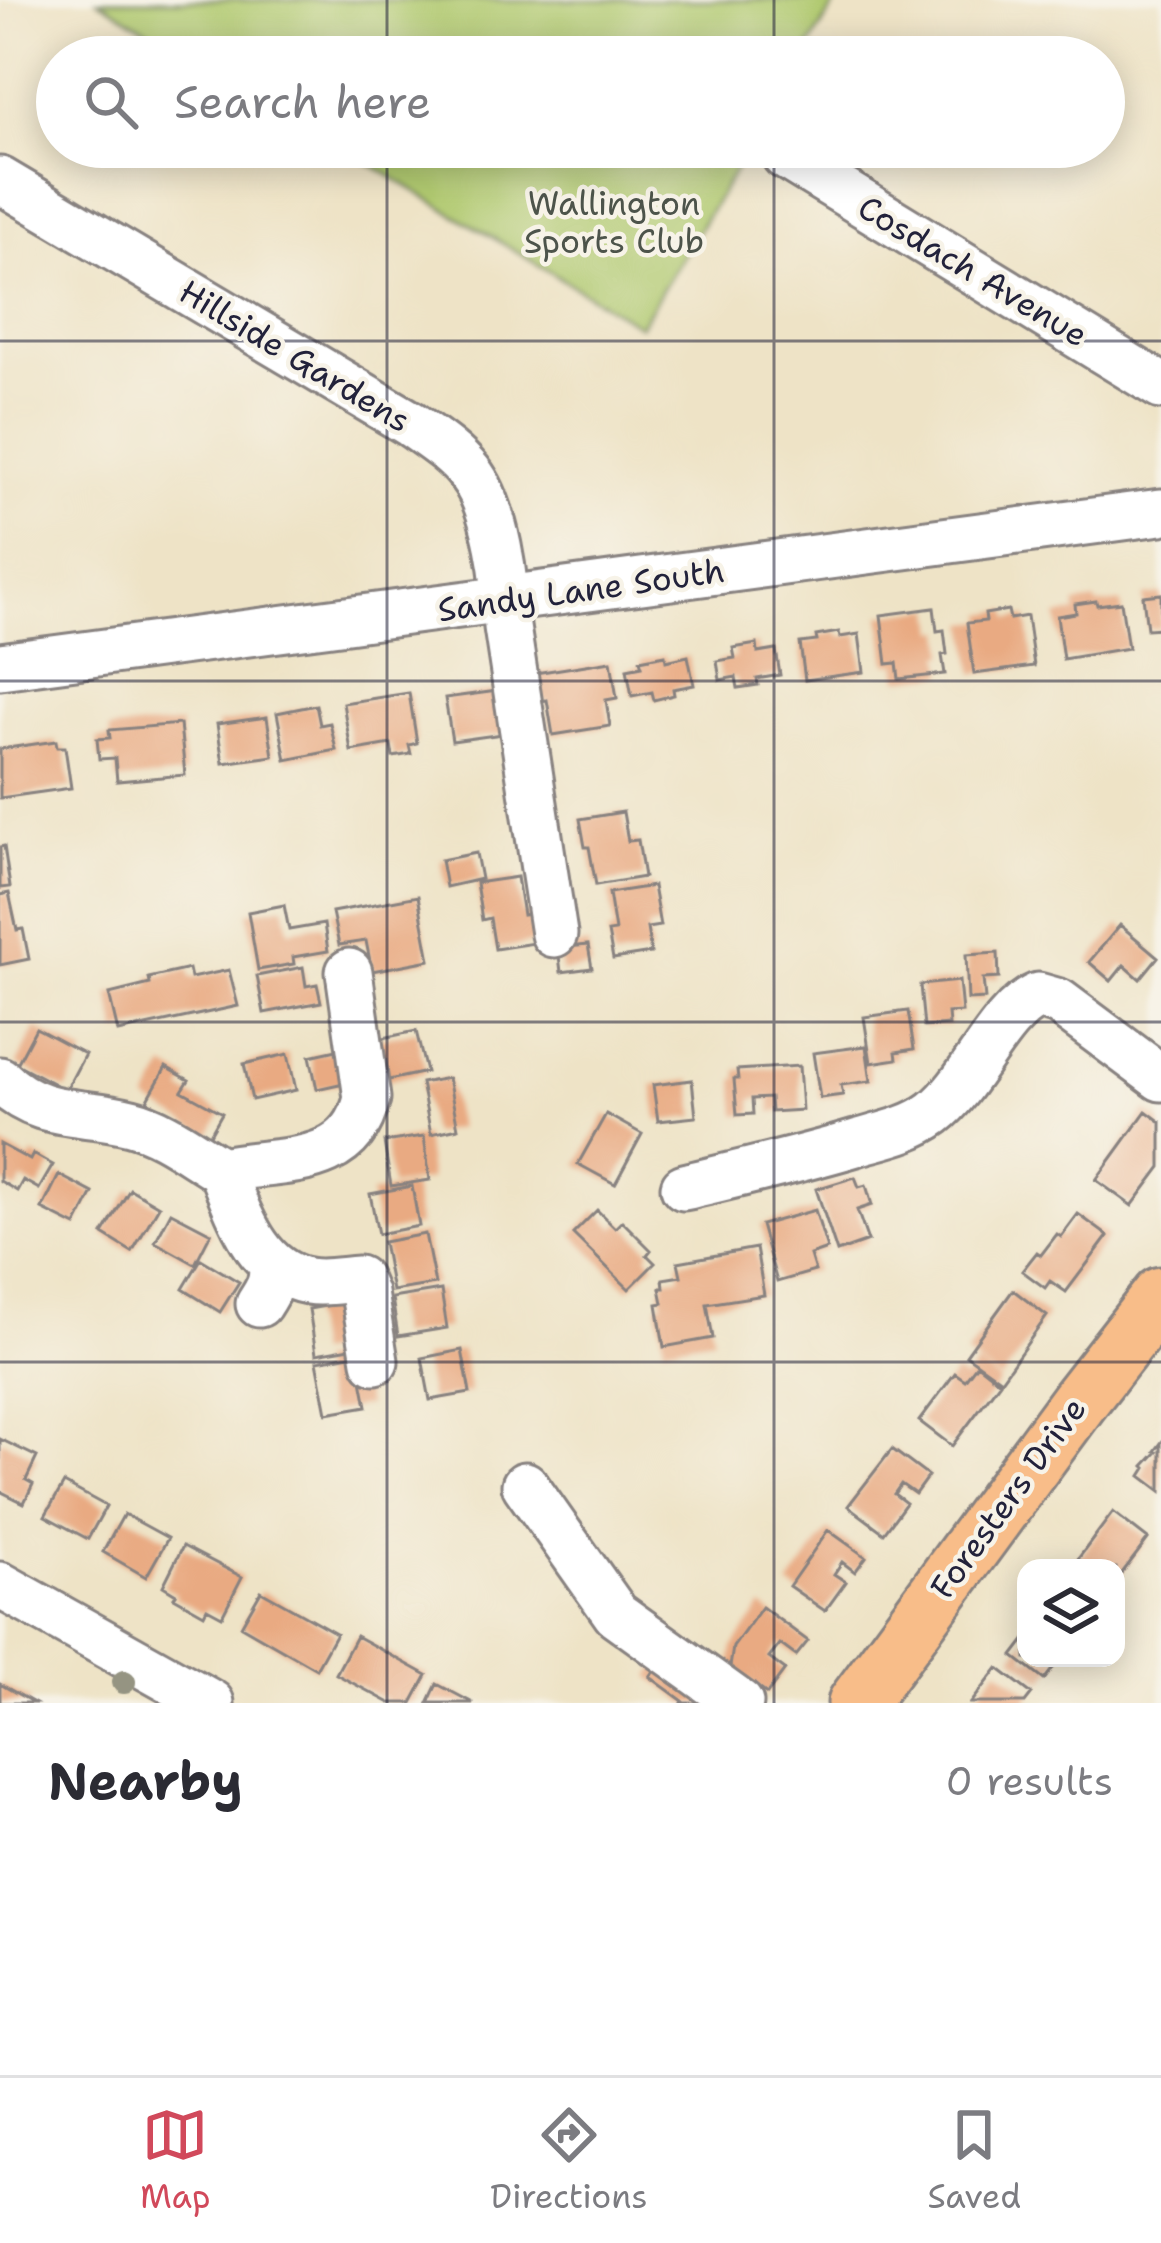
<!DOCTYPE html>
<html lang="en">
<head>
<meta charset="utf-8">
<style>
	:root { --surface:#fff; --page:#f2f2f3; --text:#2b2b33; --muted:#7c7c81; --line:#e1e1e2; --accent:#d1495b }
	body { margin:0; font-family:"Shantell Sans",sans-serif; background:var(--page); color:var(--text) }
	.controls { position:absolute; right:36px; bottom:36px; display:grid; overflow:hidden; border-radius:24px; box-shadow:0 6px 30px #0003 }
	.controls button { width:108px; height:108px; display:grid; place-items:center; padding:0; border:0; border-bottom:3px solid var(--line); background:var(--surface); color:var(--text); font:60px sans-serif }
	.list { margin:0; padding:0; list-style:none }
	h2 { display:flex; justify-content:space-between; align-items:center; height:156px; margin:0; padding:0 48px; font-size:51px }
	h2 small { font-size:39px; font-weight:400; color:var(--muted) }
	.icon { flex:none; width:66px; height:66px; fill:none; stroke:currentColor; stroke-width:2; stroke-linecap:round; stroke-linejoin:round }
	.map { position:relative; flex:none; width:1161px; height:1703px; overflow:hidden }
	.search { position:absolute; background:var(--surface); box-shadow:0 6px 30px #0003; left:36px; right:36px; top:36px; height:132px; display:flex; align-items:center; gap:30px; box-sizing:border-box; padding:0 42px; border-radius:66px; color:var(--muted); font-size:45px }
	.sheet { height:372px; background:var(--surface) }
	nav { display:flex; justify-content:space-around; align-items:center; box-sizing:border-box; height:168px; border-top:3px solid var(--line); background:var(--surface); font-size:33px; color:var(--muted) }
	nav a { display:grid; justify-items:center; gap:6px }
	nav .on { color:var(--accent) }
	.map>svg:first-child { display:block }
	.green { fill:#b0c96f; stroke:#697655; stroke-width:3 }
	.building { fill:#e9aa82 }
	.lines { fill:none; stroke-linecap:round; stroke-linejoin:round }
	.minor-casing { stroke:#888280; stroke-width:51 }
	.major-casing { stroke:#888280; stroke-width:63 }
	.minor { stroke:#fff; stroke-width:45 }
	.major { stroke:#f8bd89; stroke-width:57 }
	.tree { fill:#959482 }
	.grid { fill:none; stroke:#22223b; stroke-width:3; stroke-opacity:0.55 }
	.labels { text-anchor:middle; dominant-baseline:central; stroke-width:9; stroke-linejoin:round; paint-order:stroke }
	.park-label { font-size:33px; fill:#4d544b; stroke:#f7f3e8 }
	.street-label { font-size:33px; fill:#22223b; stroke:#f7f3e8 }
</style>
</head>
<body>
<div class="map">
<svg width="1161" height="1703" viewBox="0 0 1161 1703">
	<rect width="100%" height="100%" fill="#f7f3e8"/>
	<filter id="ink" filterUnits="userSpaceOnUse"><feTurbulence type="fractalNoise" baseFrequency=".00833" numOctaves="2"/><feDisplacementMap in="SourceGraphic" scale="24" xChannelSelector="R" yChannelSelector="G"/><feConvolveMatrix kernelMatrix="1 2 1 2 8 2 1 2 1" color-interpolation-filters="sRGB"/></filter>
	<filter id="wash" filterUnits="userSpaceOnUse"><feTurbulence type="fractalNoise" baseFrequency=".004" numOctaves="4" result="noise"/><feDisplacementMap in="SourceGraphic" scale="48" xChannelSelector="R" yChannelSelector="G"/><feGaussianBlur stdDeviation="2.7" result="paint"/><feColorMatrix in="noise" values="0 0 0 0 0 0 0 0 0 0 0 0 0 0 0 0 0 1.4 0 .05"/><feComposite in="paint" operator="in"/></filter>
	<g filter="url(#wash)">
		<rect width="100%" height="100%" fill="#eee3c6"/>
		<path class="green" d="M98,0H838L803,57H192Z
			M342,147H749L640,326Z"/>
		<g id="blocks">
			<path class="building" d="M1161,594V628L1147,629L1143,596Z
				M1096,601L1097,605L1121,602L1128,648L1063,659L1057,616L1076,613L1075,604Z
				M934,608L937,631L944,630L947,654L942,655L945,674L899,679L897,663L887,664L881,615Z
				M1008,610L1010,619L1027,616L1034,666L974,674L967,623L986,621L985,614Z
				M839,632L840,637L859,634L864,672L805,680L800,643L817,641L816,636Z
				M757,644L758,653L776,650L780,675L757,679L758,685L738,688L736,677L720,680L717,661L735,658L733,648Z
				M665,655L666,661L688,656L694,685L673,689L674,695L654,700L652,692L632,696L627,669L642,666L640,660Z
				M611,661L617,698L606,700L610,726L553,735L547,700L533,702L529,674Z
				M505,690L510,733L452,741L445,698Z
				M409,693L417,743L409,745L411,754L393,757L391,744L351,751L343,703Z
				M316,705L320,725L330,723L336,750L286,760L277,713Z
				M267,717L273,756L223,763L217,724Z
				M180,724L185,775L117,781L115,758L99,759L97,739L110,738L109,730Z
				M56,741L57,747H65L71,788L0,798V749Z
				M623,812L628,841L638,840L644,877L596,885L589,847H585L580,819Z
				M4,846L10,887L0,888V847Z
				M476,853L481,879L446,887L441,860Z
				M517,877L523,915L530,914L534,943L495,949L490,918L482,920L476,883Z
				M653,886L660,926L647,928L651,953L613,959L608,932L615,931L609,893Z
				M9,893L17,930L23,929L29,959L0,965V895Z
				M418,896L430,960L372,971L366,941L339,945L332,912Z
				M284,905L289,930L324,924L328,951L293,957L294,964L258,970L248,912Z
				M1120,925L1158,957L1140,979L1124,965L1111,981L1089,962Z
				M588,945L592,968L561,972L558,948Z
				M998,953L999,978L983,979L985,999L968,1000L966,955Z
				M303,967L306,986L317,984L321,1002L264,1013L257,976Z
				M189,969L191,978L229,970L238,1006L118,1032L109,994L150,984L149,978Z
				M959,981L962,1012L948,1013L949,1025L924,1027L920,985Z
				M908,1011L914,1049L896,1052L897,1059L871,1063L864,1017Z
				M36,1028L85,1054L66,1090L17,1064Z
				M416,1031L426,1072L384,1081L374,1040Z
				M866,1046L871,1081L841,1085L843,1095L820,1098L813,1053Z
				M341,1049L348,1082L317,1089L310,1056Z
				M288,1054L296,1090L252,1100L244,1064Z
				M799,1066L802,1110L771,1112L770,1098L752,1099L753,1114L737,1115L734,1079H738L737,1070Z
				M166,1067L189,1080L182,1091L222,1113L209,1136L147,1101Z
				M448,1078L458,1128L431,1134L421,1083Z
				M692,1080L696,1117L658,1121L653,1085Z
				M1146,1111L1161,1122V1167L1132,1206L1096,1180Z
				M606,1114L642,1134L615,1184L578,1164Z
				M424,1136L430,1180L391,1186L384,1142Z
				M0,1144L30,1160L33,1154L53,1165L39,1189L23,1180L17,1191L0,1181Z
				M59,1175L93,1193L76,1226L42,1209Z
				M855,1177L859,1187L866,1185L872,1205L857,1210L868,1241L837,1252L816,1189Z
				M412,1186L419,1226L378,1234L370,1194Z
				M130,1189L159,1206L132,1252L103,1234Z
				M597,1210L615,1228L622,1221L651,1250L647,1255L655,1263L629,1289L573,1234Z
				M815,1210L827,1249L810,1255L815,1271L777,1282L761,1225Z
				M171,1212L211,1233L195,1264L155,1242Z
				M1078,1214L1108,1236L1066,1292L1050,1281L1045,1288L1022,1271L1037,1252L1041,1255L1057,1234L1061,1237Z
				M425,1234L435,1284L392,1291L383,1242Z
				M756,1248L764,1295L707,1304L713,1338L664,1347L657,1304L663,1303L660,1288H664L663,1279L681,1276L678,1262Z
				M201,1259L239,1282L220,1312L183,1289Z
				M441,1290L447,1328L398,1336L392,1298Z
				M1013,1290L1047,1316L1001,1380L966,1355Z
				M348,1302L356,1347L316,1354L309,1309Z
				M462,1350L470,1393L430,1400L422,1358Z
				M357,1354L367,1406L327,1413L317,1361Z
				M977,1364L1000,1382L952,1446L919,1421L955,1373L965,1380Z
				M0,1439L37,1457L26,1480L33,1484L24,1503L0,1491Z
				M1161,1443V1491L1141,1476L1146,1468L1144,1466L1157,1452L1155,1451Z
				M892,1449L928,1476L915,1494L901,1484L894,1494L906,1503L884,1533L848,1506Z
				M64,1483L106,1506L88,1539L45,1516Z
				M1113,1512L1148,1539L1116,1581V1568H1091L1078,1559Z
				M124,1514L168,1538L146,1577L103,1552Z
				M828,1530L866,1557L855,1572L842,1562L834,1574L846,1582L825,1611L789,1586Z
				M183,1546L242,1577L222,1616L207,1608L204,1614L174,1597L176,1594L163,1586Z
				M261,1591L336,1633L316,1669L241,1626Z
				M762,1607L808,1641L796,1656L780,1644L769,1658L785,1670L767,1694L730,1667L733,1647Z
				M356,1636L427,1675L412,1703H390L336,1674Z
				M1026,1639V1658H1061L1044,1680L1013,1656Z
				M660,1662L710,1703H682L683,1701L650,1677Z
				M998,1668L1032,1694L1025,1703H971Z
				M0,1684L34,1703H0Z
				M437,1684L473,1703H428Z"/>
		</g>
	</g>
	<g filter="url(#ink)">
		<use href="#blocks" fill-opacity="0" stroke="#888280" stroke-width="3"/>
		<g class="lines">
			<defs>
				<path id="minor" d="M785,156L1161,386
					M0,180L411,424C432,439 453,452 469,472C497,507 506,584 507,627L554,934
					M0,666L1161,512
					M0,1080C40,1120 82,1109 131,1122C163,1130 193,1154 221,1170C278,1158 351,1171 367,1098L349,972
					M221,1170C239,1213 256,1272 308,1281C324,1284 342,1280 358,1279L364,1293L375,1361
					M684,1187C742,1173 799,1160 856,1143C883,1135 911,1130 934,1113C972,1084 998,1013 1038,996L1059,1002L1161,1078
					M259,1304C268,1290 274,1281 271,1264
					M525,1485L616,1614L740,1703
					M0,1585L211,1703"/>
				<path id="major" d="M857,1703L1079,1401L1161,1296"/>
			</defs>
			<use href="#minor" class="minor-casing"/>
			<use href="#major" class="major-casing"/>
			<use href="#minor" class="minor"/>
			<use href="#major" class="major"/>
		</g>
		<circle class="tree" cx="124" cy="1682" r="12"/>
	</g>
	<path class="grid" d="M387,0V57M774,0V57M387,147V1703M774,147V1703M0,341H1161M0,681H1161M0,1022H1161M0,1362H1161"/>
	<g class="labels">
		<g class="park-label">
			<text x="614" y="203">Wallington<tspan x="614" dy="38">Sports Club</tspan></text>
		</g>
		<g class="street-label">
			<text transform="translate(973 271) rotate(31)">Cosdach Avenue</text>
			<text transform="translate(295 356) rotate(31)">Hillside Gardens</text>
			<text transform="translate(581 590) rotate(-8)">Sandy Lane South</text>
			<text transform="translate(1008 1498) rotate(-54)">Foresters Drive</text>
		</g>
	</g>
</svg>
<div class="controls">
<button><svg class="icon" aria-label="layers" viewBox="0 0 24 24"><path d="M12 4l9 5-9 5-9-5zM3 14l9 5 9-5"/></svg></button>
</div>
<div class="search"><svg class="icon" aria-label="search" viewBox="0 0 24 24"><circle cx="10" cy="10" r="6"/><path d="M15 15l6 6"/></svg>Search here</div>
</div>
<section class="sheet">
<h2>Nearby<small>0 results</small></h2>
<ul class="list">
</ul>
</section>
<nav>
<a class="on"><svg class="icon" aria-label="map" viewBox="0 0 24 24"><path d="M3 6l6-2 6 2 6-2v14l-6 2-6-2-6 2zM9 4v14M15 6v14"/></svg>Map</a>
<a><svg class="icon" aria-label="directions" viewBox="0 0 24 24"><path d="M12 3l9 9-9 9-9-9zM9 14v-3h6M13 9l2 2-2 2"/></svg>Directions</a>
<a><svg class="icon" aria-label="saved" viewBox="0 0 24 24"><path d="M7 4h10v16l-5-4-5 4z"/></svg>Saved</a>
</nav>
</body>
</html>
